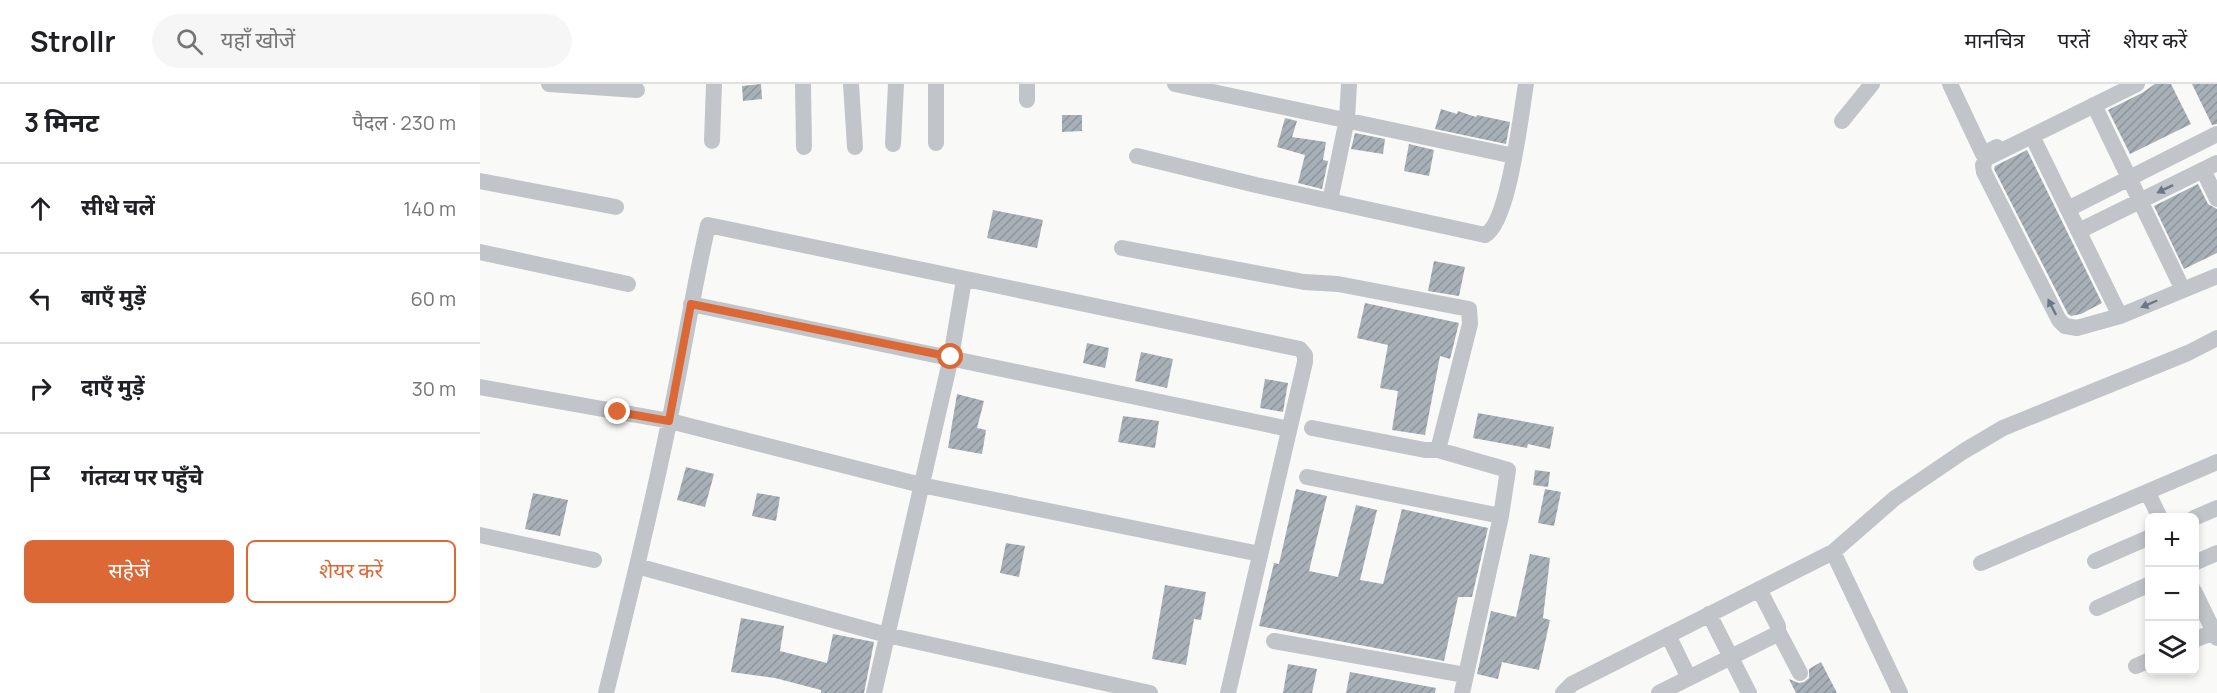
<!DOCTYPE html>
<html lang="hi">
<head>
<meta charset="utf-8">
<style>
	:root { --surface:#fff; --page:#f6f6f6; --text:#202124; --muted:#757577; --line:#e0e0e0; --accent:#dc6836 }
	body { margin:0; font-family:Manrope,"Noto Sans Devanagari",sans-serif; background:var(--page); color:var(--text) }
	.controls { position:absolute; right:18px; bottom:18px; display:grid; overflow:hidden; border-radius:9px; box-shadow:0 3px 9px #0003 }
	.controls button { width:54px; height:54px; display:grid; place-items:center; padding:0; border:0; border-bottom:2px solid var(--line); background:var(--surface); color:var(--text); font:30px sans-serif }
	.stop { position:absolute; width:18px; height:18px; margin:-14px; border:4px solid #dc6836; border-radius:50%; background:#fff }
	.stop.end { background:#dc6836; border-color:#fff; box-shadow:0 2px 6px #0008 }
	.list { margin:0; padding:0; list-style:none }
	h2 { display:flex; justify-content:space-between; align-items:center; height:78px; margin:0; padding:0 24px; font-size:26px }
	h2 small { font-size:20px; font-weight:400; color:var(--muted) }
	.list li { display:grid; grid-template-columns:39px 1fr auto; gap:18px; align-items:center; box-sizing:border-box; height:90px; padding:0 24px; border-top:2px solid var(--line) }
	.list b { display:block; font-size:22px; white-space:nowrap }
	.list em { font-size:20px; font-style:normal; color:var(--muted) }
	.actions { display:flex; gap:12px; padding:18px 24px }
	.actions a { flex:1; padding:14px 0; border:2px solid var(--accent); border-radius:9px; text-align:center; font-size:21px; color:var(--accent) }
	.actions .main { background:var(--accent); color:#fff }
	.icon { flex:none; width:33px; height:33px; fill:none; stroke:currentColor; stroke-width:2; stroke-linecap:round; stroke-linejoin:round }
	.map { position:relative; flex:none; width:1737px; height:609px; overflow:hidden }
	header { display:flex; align-items:center; gap:36px; box-sizing:border-box; height:84px; padding:0 30px; background:var(--surface); border-bottom:2px solid var(--line) }
	header strong { font-size:28px }
	nav { display:flex; gap:33px; margin-inline-start:auto; font-size:21px }
	.search { width:420px; height:54px; background:var(--page); display:flex; align-items:center; gap:15px; box-sizing:border-box; padding:0 21px; border-radius:33px; color:var(--muted); font-size:22px }
	main { display:flex }
	aside { flex:1; background:var(--surface) }
	.map>svg:first-child { display:block }
	.building { fill:url(#building-hatch) }
	.lines { fill:none; stroke-linecap:round; stroke-linejoin:round }
	.minor { stroke:#c1c5c9; stroke-width:16 }
	.oneway { fill:#6a7887 }
	.route { stroke:#dc6836; stroke-width:8 }
</style>
</head>
<body>
<header>
<strong>Strollr</strong>
<div class="search"><svg class="icon" aria-label="search" viewBox="0 0 24 24"><circle cx="10" cy="10" r="6"/><path d="M15 15l6 6"/></svg>यहाँ खोजें</div>
<nav><a>मानचित्र</a><a>परतें</a><a>शेयर करें</a></nav>
</header>
<main>
<aside>
<h2>3 मिनट<small>पैदल · 230 m</small></h2>
<ul class="list">
<li><svg class="icon" aria-label="ahead" viewBox="0 0 24 24"><path d="M12 20V5M6 11l6-6 6 6"/></svg><div><b>सीधे चलें</b></div><em>140 m</em></li>
<li><svg class="icon" aria-label="left" viewBox="0 0 24 24"><path d="M17 20v-9H6M10 6l-5 5 5 5"/></svg><div><b>बाएँ मुड़ें</b></div><em>60 m</em></li>
<li><svg class="icon" aria-label="right" viewBox="0 0 24 24"><path d="M7 20v-9h11M14 6l5 5-5 5"/></svg><div><b>दाएँ मुड़ें</b></div><em>30 m</em></li>
<li><svg class="icon" aria-label="arrive" viewBox="0 0 24 24"><path d="M6 21V4h12l-3 4 3 4H6"/></svg><div><b>गंतव्य पर पहुँचे</b></div></li>
</ul>
<div class="actions"><a class="main">सहेजें</a><a>शेयर करें</a></div>
</aside>
<div class="map">
<svg width="1737" height="609" viewBox="0 0 1737 609">
	<defs>
		<pattern id="building-hatch" width="6" height="6" patternUnits="userSpaceOnUse" patternTransform="scale(1.5)"><rect width="6" height="6" fill="#a8b0b7"/><path d="M-1 1l2-2M0 6l6-6M5 7l2-2" fill="none" stroke="#8d949a"/></pattern>
	</defs>
	<rect width="100%" height="100%" fill="#f9faf8"/>
	<path class="building" d="M281,0L282,15L263,17L262,2Z
		M1675,0H1691L1711,40L1650,70L1628,26L1662,9Z
		M1712,0H1737V40L1732,41Z
		M961,25L977,30L978,27L996,33L997,31L1030,38L1026,60L955,45Z
		M582,31H602V47L582,48Z
		M805,34L817,37L812,53L846,58L843,76L848,77L842,105L818,99L825,71L797,63Z
		M875,49L905,55L903,70L871,65Z
		M929,60L954,66L949,92L924,87Z
		M1547,66L1622,219L1601,230L1591,232L1588,230L1514,85L1515,82Z
		M1718,100L1728,120L1737,125V169L1704,185L1674,122Z
		M513,126L563,136L557,164L507,154Z
		M954,177L985,183L979,212L948,207Z
		M885,219L979,239L970,275L960,272L945,351L912,346L918,307L900,304L908,261L877,254Z
		M607,259L629,264L625,284L603,279Z
		M661,268L693,275L687,304L655,297Z
		M785,295L808,299L803,328L780,324Z
		M477,310L504,317L497,344L506,346L502,370L468,364Z
		M998,329L1074,343L1070,365L1048,360L1047,364L993,354Z
		M643,332L679,337L675,364L638,358Z
		M206,383L234,390L225,423L197,416Z
		M1055,386L1070,388L1068,403L1053,401Z
		M816,405L847,412L829,487L858,493L876,421L897,426L880,496L903,500L922,425L1008,444L992,513H978L964,577L779,542L794,479L799,480Z
		M1065,405L1081,408L1074,442L1058,439Z
		M53,409L88,416L80,452L45,445Z
		M277,409L300,413L296,437L272,432Z
		M526,459L545,462L539,493L520,489Z
		M1050,470L1070,474L1063,534L1070,536L1059,586L1022,578L1018,595L997,590L1011,527L1036,533Z
		M685,501L726,508L721,536L714,535L706,581L672,575Z
		M261,534L304,542L300,567L347,579L353,550L394,558L384,609H341V606L295,594L251,588Z
		M1341,578L1357,609H1316L1309,595L1319,599L1324,598L1329,594V585Z
		M808,580L837,585L832,609H803Z
		M870,588L956,604L955,609H866Z"/>
	<g class="lines">
		<path class="minor" d="M69,0L157,6
			M323,0L324,63
			M371,0L375,63
			M547,0V16
			M695,0L1034,72
			M1470,0L1503,70L1517,63
			M1657,0L1507,74L1503,81L1504,88L1579,236L1585,242L1597,244L1640,232L1737,192
			M1614,21L1703,206
			M1362,37L1392,0
			M1552,52L1640,232
			M232,57L234,0
			M456,59V0
			M413,60L416,0
			M657,72L776,101L1005,151C1029,139 1041,29 1046,0
			M1723,86L1737,115
			M0,97L136,123
			M850,117L867,35L869,0
			M1588,125L1737,50
			M1599,147L1737,79
			M642,164L824,198L858,200L989,225L990,240L958,366
			M0,168L148,200
			M211,220L809,345
			M0,303L190,337L441,401L780,470
			M832,344L945,366H958L1028,386L1021,432L982,609
			M827,393L1021,432
			M1668,409L1680,434
			M1714,434L1737,424
			M0,451L114,476
			M1353,468L1420,609
			M1615,477L1670,453
			M1501,479L1737,378
			M1714,479L1737,469
			M157,482L407,551L670,609
			M1714,507L1737,554
			M1617,524L1670,500
			M1229,530L1269,609
			M1298,547L1320,589
			M1188,551L1209,594
			M1714,556L1734,548
			M794,557L985,591
			M1656,582L1670,576
			M126,609C148,519 171,429 189,338C203,272 213,206 228,141L820,265L825,271V278L748,609
			M394,609L471,273L484,196
			M1083,609L1092,600L1353,468L1415,414L1484,367L1523,344L1708,269L1737,254
			M1179,609L1295,551L1298,547V542L1279,505"/>
	</g>
	<defs><path id="oneway-solid" d="M-6-.8H1V-3.2L6.5 0L1 3.2V.8H-6Z" transform="scale(1.5)"/></defs>
	<g class="oneway">
		<use href="#oneway-solid" transform="translate(1685 105) rotate(154)"/>
		<use href="#oneway-solid" transform="translate(1669 220) rotate(157)"/>
		<use href="#oneway-solid" transform="translate(1572 223) rotate(-117)"/>
	</g>
	<g class="lines">
		<path class="route" d="M138,328L189,337L211,220L471,273"/>
	</g>
</svg>
<div class="controls">
<button>+</button>
<button>−</button>
<button><svg class="icon" aria-label="layers" viewBox="0 0 24 24"><path d="M12 4l9 5-9 5-9-5zM3 14l9 5 9-5"/></svg></button>
</div>
<div class="stop" style="left:471px;top:273px"></div>
<div class="stop end" style="left:138px;top:328px"></div>
</div>
</main>
</body>
</html>
